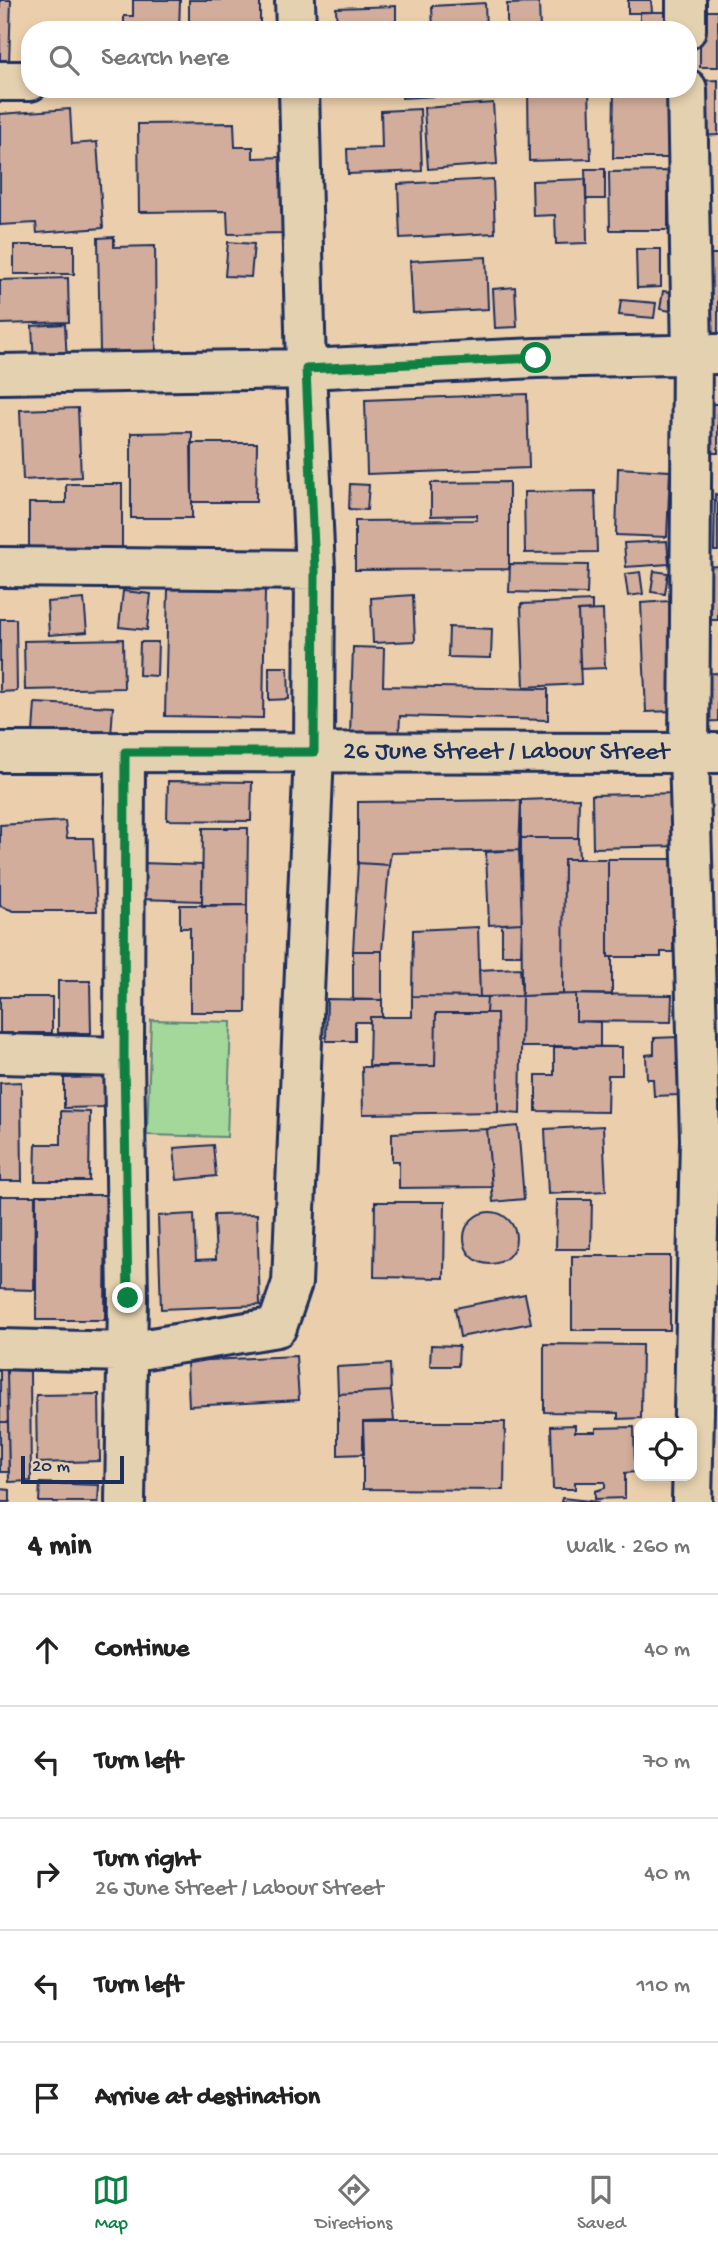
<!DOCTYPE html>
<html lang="en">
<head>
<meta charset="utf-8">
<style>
	:root { --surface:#fff; --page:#f2f2f2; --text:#222; --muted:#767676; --line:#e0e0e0; --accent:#0b8043 }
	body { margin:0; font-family:"Gochi Hand",sans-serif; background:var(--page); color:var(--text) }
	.controls { position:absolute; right:21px; bottom:21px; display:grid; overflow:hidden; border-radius:14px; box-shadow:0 4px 10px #0003 }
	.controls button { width:63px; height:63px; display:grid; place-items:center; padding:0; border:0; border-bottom:2px solid var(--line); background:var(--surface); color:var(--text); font:35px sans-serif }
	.scale { position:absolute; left:21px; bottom:18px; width:103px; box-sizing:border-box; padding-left:7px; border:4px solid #1b2f5e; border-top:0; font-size:19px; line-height:24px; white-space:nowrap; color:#1b2f5e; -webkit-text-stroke:5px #e4d1af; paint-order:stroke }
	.stop { position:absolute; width:21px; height:21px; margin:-16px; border:5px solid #0b8043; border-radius:50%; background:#fff }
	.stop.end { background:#0b8043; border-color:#fff; box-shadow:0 2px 7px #0008 }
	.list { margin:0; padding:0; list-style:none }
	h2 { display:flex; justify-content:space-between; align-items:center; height:91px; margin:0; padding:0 28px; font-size:30px }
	h2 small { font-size:23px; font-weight:400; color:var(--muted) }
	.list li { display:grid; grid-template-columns:46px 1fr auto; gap:21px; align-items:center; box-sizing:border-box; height:112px; padding:0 28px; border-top:2px solid var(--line) }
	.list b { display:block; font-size:26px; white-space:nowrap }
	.list p { margin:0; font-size:23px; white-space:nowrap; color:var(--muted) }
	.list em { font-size:23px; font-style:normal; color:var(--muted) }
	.icon { flex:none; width:38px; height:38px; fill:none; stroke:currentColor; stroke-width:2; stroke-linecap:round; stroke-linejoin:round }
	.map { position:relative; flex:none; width:718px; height:1502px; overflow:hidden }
	.search { position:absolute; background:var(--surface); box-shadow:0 4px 10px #0003; left:21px; right:21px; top:21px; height:77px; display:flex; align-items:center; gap:18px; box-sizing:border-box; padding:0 24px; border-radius:28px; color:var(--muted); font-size:26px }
	.sheet { height:651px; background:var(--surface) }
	nav { display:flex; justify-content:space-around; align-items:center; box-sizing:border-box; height:98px; border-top:2px solid var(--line); background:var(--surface); font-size:19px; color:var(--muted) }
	nav a { display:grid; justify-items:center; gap:4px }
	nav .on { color:var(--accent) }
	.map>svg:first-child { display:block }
	.green { fill:#a4d89b; stroke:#60847c; stroke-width:2 }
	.building { fill:#d2ad9c; stroke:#1b2f5e; stroke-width:2 }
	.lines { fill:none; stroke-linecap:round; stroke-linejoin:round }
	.minor-casing { stroke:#1b2f5e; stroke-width:44 }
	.tertiary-casing { stroke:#1b2f5e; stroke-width:44 }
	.minor { stroke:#e4d1af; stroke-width:38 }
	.tertiary { stroke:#e4d1af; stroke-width:38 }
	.route { stroke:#0b8043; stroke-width:9 }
	.labels { text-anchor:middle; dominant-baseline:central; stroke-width:5; stroke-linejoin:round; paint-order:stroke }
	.street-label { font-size:26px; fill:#1b2f5e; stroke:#e4d1af }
</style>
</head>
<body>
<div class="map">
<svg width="718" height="1502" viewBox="0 0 718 1502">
	<rect width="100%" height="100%" fill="#ebcfad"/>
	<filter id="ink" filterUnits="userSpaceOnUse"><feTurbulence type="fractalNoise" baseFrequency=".0143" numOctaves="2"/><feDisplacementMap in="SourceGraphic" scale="14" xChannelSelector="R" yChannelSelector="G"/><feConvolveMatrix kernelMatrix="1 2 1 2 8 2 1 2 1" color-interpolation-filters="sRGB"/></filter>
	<g filter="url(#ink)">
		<path class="green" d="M151,1020L231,1022L227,1137L147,1135Z"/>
		<path class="building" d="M0,0H11L9,63L0,62Z
			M133,0H180L179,30H124V16H133Z
			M189,0H260V30H189Z
			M628,0H651L652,12L628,13Z
			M485,3L486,29L433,30L432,6Z
			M539,3L540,30H507V4Z
			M396,6V30H337L336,8Z
			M700,11H718V67H700Z
			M640,12H666V30H640Z
			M718,80V135L699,136L696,81Z
			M402,89H490V93L402,98Z
			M528,89H589L591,159L529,161Z
			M614,89H674V158H613Z
			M493,103L497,164L428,169L424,108Z
			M70,109L72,144L97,142L103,228L37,233L36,223L0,225V114Z
			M420,109L422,171L348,174L347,149L382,148L381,111Z
			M234,123L235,147H253V158L285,157L286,233L228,234L227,211L139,212L138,124Z
			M585,169H605V199H586Z
			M668,171V230H610L609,172Z
			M493,179L495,233L400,238L398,184Z
			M586,179L587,243L556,244L555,215L533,216L532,181Z
			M114,237V247L155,246L156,352H100L98,238Z
			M228,242L254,244L251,277L225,276Z
			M14,245H74V274H14Z
			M636,249H661V287L637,288Z
			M709,254H718V335H708Z
			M486,257L488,309L413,313L410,261Z
			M68,278L69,322L0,324V280Z
			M515,287L517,327L495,328L493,289Z
			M663,291L679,293L676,312L660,309Z
			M621,300L656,303L654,318L619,315Z
			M65,324L67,363L34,365L32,326Z
			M527,394L529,468L367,474L365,400Z
			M706,404H718V453H705Z
			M78,408L81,477L23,480L20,410Z
			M192,432V518H131V433Z
			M191,443H257L256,502H192Z
			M618,468L670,471L667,537L616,535Z
			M509,482V569L355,570V521L477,520V515L431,516V483Z
			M66,484H122V555L29,554V503H66Z
			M350,484L369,485L367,510L349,509Z
			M595,491L597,552L525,553L524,492Z
			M715,494L718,495V551H714Z
			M667,541L669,564L626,567L624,543Z
			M510,564L588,565L587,594L509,592Z
			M718,566V620H705V567Z
			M654,571L668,573L665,594L651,592Z
			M640,572L643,594L628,596L625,574Z
			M168,588L265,590L263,718L165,716Z
			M123,591L151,594L147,630L119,627Z
			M413,595L415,641L373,643L371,598Z
			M84,599L87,632L49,635L47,602Z
			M592,601V610L578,611L581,684L524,687L521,604Z
			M669,601L675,711L646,712L641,603Z
			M603,610L605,668L580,669L578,611Z
			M0,619H16L17,691L0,692Z
			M449,627L492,629L491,658L448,657Z
			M123,639L124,688L25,690L24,641Z
			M140,642H158L157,676L139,675Z
			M353,647L384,648L383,686L548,689V720L400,716L399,737L350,736Z
			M269,667H288L289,699L269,700Z
			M718,673V721L697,722L696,674Z
			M35,703L113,707L111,737L33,732Z
			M168,781L252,782L251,821L167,820Z
			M680,793L682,846L593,848L592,795Z
			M579,798L578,838H521V800Z
			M521,800L519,850L391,853L389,865L358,863V802Z
			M65,821L67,838H93L97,911H14L0,906V825Z
			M203,828H248L247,905L202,906Z
			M521,838H578L579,859H564L563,994L522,996Z
			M519,850L522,923L489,925L486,852Z
			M564,859H608V957H612V995L563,994Z
			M608,859H673V952H661V957H608Z
			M141,863L202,865V901L140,899Z
			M358,863L389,865L382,951H353Z
			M180,905H247L246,1012H190V928H180Z
			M522,923L521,955H502V924Z
			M478,927L480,997L412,996L413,930Z
			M353,951H382V1000H353Z
			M520,968L522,996L480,997L479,970Z
			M58,981H90L91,1033H58Z
			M576,994V1021L600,1022V1047H521L522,996Z
			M576,994L672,995L671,1022L576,1021Z
			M412,996L487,997L486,1013H436L435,1066H369L370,1017H412Z
			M522,996L520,1114L498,1112L497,1013H486L487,997Z
			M0,997H52V1033H0Z
			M327,999L382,1000V1017H370V1022H355V1041H326Z
			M436,1013H497L498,1112L363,1114L362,1067L435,1066Z
			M679,1037L686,1071H678L679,1095L654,1096L653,1079H647L646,1055L654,1054V1038Z
			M554,1046L622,1047V1075H608L607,1112L536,1111V1075H554Z
			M104,1077V1107L64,1108V1078Z
			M21,1082L22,1181H0V1083Z
			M61,1111L90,1112L89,1181H35L36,1144H61Z
			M518,1126L524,1199L493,1202L487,1129Z
			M603,1126L606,1191L548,1194L545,1129Z
			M487,1129L492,1187L399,1188V1161H392V1133Z
			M213,1145L216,1176L177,1180L174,1148Z
			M36,1195H106L105,1320H36Z
			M0,1196H35L34,1290L0,1289Z
			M557,1200H592L591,1249H556Z
			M375,1202H445L444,1278L374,1277Z
			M464 1238a26 26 0 1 1 52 0a26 26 0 1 1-52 0Z
			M194,1214L196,1260L216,1259L214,1215L257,1214L260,1305L161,1309L158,1216Z
			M572,1256H670V1330H572Z
			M525,1294L531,1323L460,1337L455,1308Z
			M544,1344L642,1345L641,1418L618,1419V1413L544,1412Z
			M431,1345L459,1346L458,1366H430Z
			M296,1356L299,1400L189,1406L187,1361Z
			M390,1364L391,1391L338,1394L337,1367Z
			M0,1370H7L8,1422H0Z
			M7,1370L30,1371L31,1481L9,1482Z
			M391,1391L394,1421L363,1422L364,1454L338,1455V1394Z
			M99,1394L100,1461L37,1463L36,1395Z
			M0,1422H8L9,1472H0Z
			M363,1422H505L504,1490L363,1489Z
			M575,1425V1432H596V1428L634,1427L635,1472L625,1473V1498L595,1499V1491L605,1488V1482H575V1489H553L551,1426Z
			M40,1483L99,1485L98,1502H39Z
			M0,1489L10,1490V1502H0Z
			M562,1498L599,1502H561Z"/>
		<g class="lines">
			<defs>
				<path id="minor" d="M295,0L296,30
					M686,0V30
					M0,81H30
					M687,89L692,354L689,753L700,1139L692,1502
					M0,374L306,369L536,358L718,354
					M0,567L315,570
					M125,752L124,1057L128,1298L125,1502
					M0,1054L124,1057
					M0,1349L128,1352L277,1327L292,1283L314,752L315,570L306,369L299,89"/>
				<g id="tertiary">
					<path id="s1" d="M0,752L718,753"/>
				</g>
			</defs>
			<use href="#minor" class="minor-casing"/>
			<use href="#tertiary" class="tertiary-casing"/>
			<use href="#minor" class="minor"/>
			<use href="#tertiary" class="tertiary"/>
		</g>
	</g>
	<g class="lines" filter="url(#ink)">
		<path class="route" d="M128,1298L124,1057L125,752H314L315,570L306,369L536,358"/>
	</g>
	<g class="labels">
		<g class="street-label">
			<text stroke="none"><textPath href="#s1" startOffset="506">26 June Street / Labour Street</textPath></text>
		</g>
	</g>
</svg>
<div class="controls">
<button><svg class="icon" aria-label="locate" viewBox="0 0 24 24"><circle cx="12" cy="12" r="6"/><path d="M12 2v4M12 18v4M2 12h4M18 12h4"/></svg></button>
</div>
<div class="scale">20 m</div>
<div class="stop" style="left:536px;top:358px"></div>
<div class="stop end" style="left:128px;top:1298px"></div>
<div class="search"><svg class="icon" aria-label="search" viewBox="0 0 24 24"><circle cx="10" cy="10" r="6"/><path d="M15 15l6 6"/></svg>Search here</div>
</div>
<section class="sheet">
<h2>4 min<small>Walk · 260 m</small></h2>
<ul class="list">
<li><svg class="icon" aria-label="ahead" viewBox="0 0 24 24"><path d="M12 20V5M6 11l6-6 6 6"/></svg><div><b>Continue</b></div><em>40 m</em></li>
<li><svg class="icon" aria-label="left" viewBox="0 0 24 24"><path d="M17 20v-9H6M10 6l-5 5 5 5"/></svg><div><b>Turn left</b></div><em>70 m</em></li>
<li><svg class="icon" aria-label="right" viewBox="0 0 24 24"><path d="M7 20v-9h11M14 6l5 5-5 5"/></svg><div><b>Turn right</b><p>26 June Street / Labour Street</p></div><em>40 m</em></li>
<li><svg class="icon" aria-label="left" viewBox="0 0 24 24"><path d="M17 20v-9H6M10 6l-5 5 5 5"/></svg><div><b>Turn left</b></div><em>110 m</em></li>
<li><svg class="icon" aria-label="arrive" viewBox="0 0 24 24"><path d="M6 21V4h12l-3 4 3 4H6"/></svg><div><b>Arrive at destination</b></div></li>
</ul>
</section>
<nav>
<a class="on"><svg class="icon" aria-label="map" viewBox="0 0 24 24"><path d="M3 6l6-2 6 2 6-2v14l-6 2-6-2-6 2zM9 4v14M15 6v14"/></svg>Map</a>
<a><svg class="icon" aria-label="directions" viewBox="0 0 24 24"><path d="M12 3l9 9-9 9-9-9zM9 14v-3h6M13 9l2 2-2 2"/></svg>Directions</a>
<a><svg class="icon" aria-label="saved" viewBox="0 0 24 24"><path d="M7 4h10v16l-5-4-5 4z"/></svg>Saved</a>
</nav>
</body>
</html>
